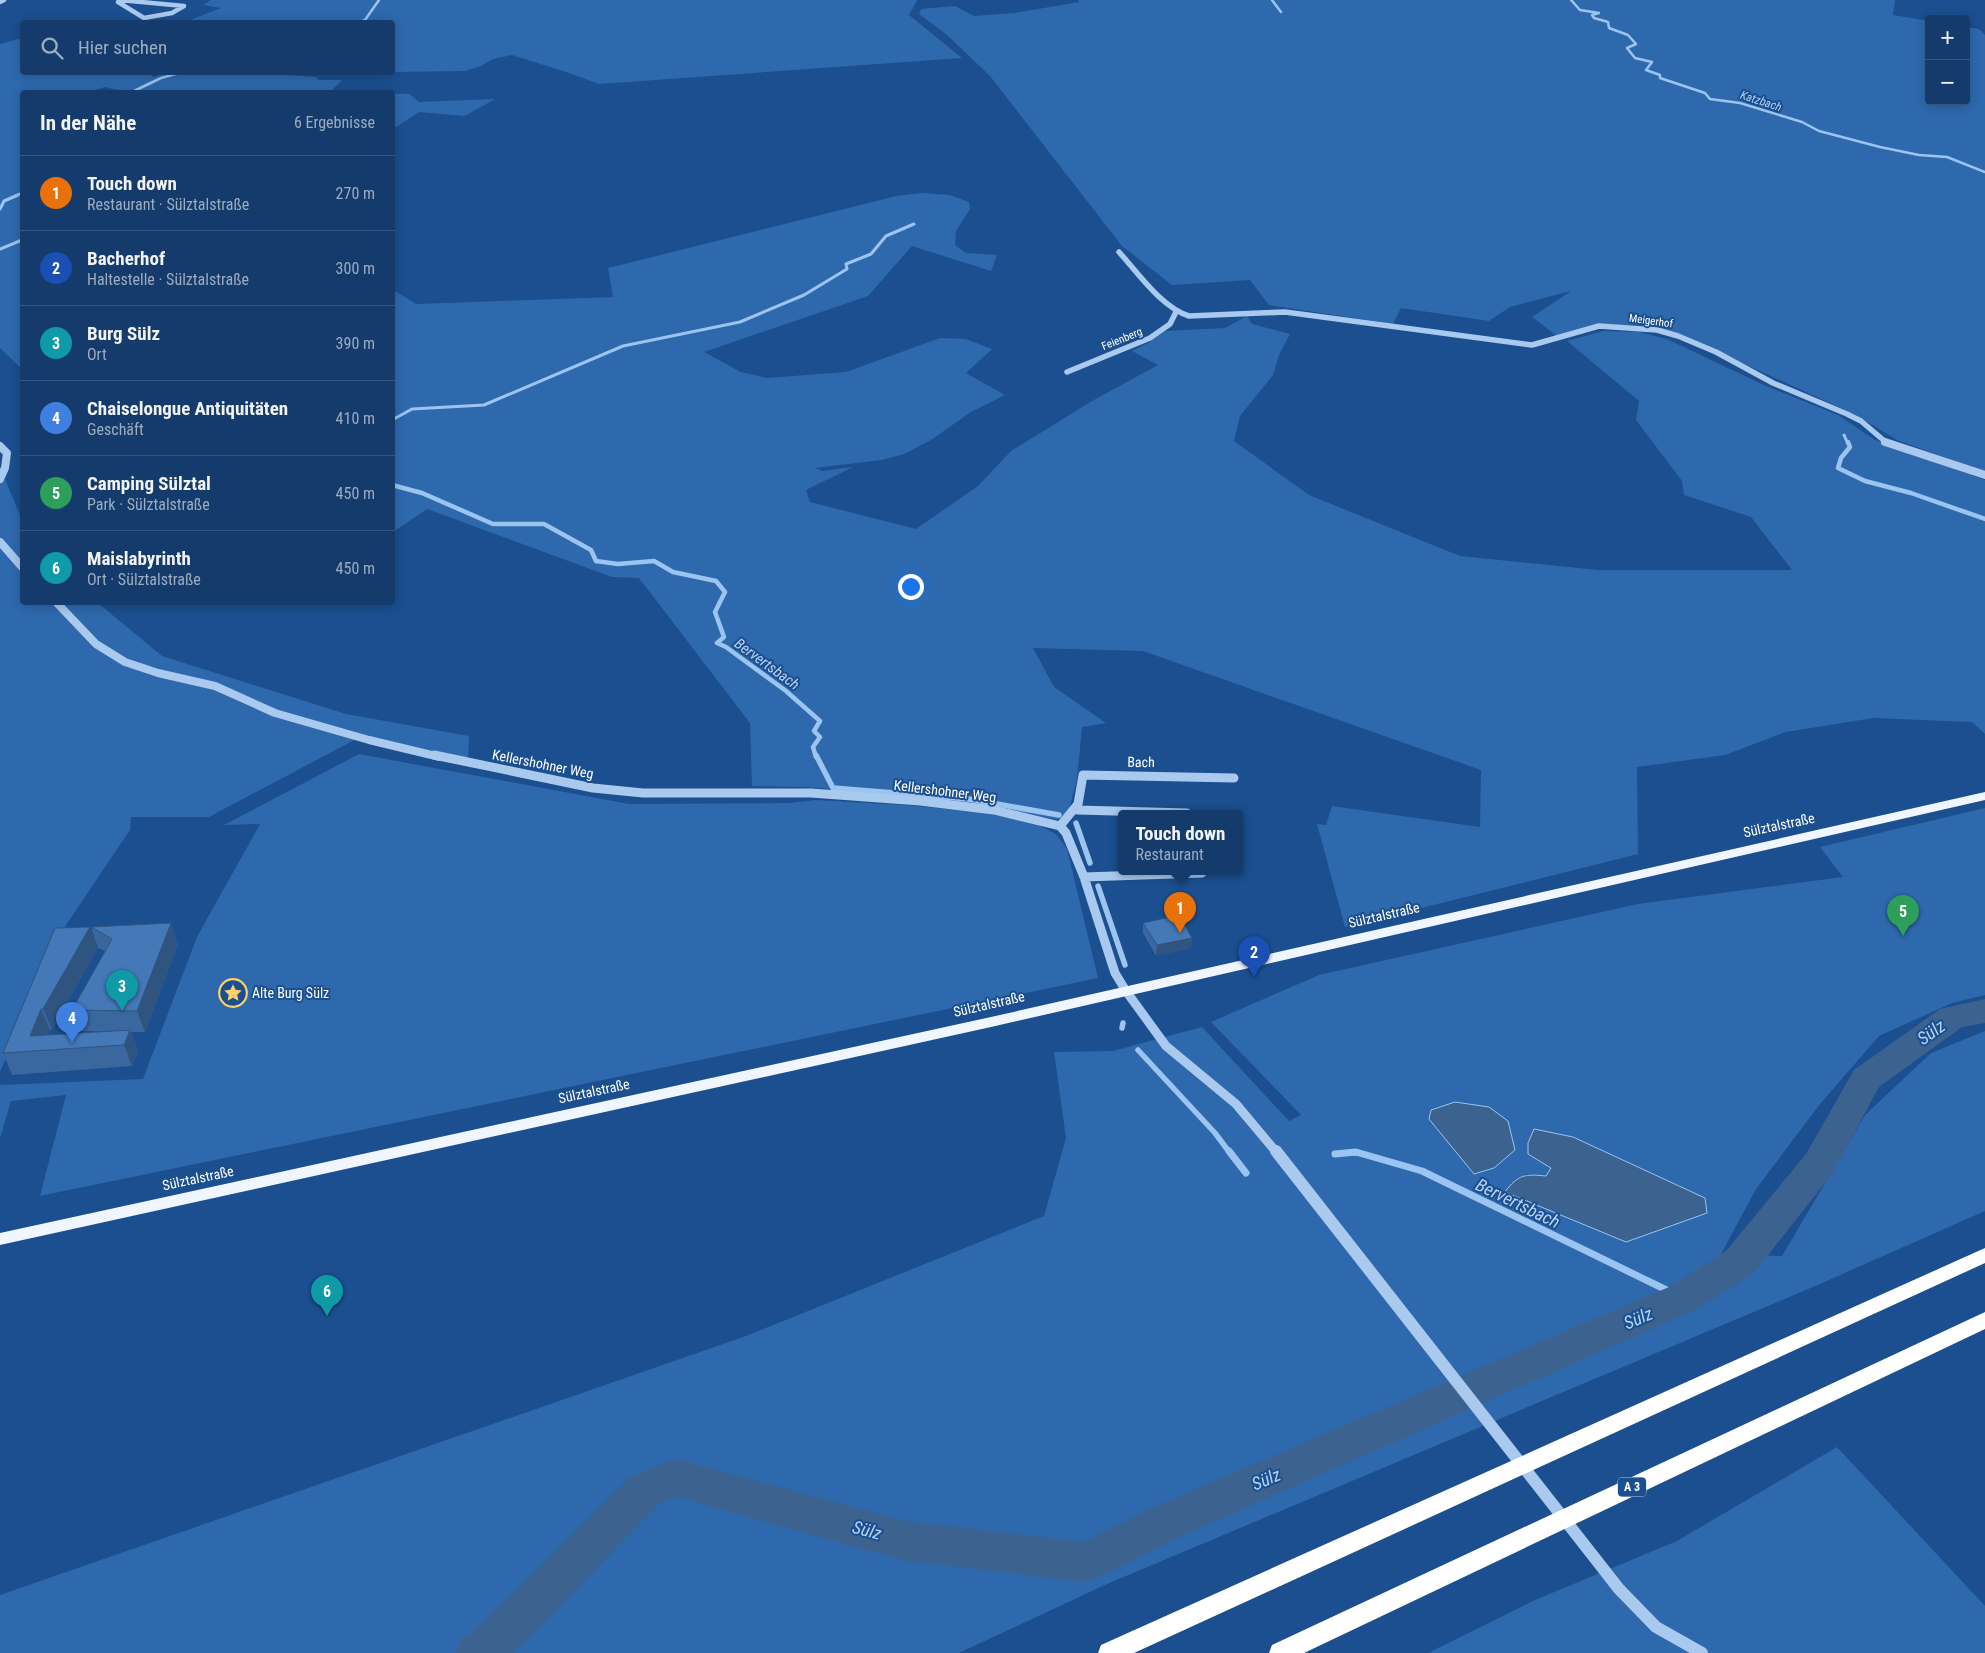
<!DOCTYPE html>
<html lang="de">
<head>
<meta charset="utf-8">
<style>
	:root { --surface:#143b6b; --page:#1d4271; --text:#f1f3f6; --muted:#9dadc1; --line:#33557e; --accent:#ea580c }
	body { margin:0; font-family:"Roboto Condensed",sans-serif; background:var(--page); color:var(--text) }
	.controls { position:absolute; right:15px; top:15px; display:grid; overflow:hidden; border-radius:5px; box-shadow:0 2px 12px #0003 }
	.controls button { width:45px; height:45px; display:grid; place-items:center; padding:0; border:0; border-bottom:1px solid var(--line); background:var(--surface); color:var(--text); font:25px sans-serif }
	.you { position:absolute; left:910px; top:586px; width:18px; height:18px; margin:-12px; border:4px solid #fff; border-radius:50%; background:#1a73e8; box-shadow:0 0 0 8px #1a73e833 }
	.badge { display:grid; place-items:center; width:32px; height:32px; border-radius:50%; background:var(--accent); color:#fff; font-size:16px; font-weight:700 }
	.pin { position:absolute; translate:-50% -41px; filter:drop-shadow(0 1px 2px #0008) }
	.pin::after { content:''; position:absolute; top:26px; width:18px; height:15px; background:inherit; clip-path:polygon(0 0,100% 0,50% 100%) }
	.popup { position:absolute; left:1118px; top:810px; width:125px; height:65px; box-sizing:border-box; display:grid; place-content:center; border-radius:5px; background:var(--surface); filter:drop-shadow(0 1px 4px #0005); font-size:16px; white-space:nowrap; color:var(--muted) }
	.popup b { font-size:19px; color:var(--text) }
	.popup::after { content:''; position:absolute; left:50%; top:100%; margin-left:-10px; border:10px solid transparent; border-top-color:var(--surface) }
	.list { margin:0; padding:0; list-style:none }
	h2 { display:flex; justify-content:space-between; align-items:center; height:65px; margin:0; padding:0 20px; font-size:21px }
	h2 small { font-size:16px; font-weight:400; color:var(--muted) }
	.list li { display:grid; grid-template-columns:32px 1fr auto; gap:15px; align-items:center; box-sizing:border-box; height:75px; padding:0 20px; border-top:1px solid var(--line) }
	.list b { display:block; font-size:19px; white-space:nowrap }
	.list p { margin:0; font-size:16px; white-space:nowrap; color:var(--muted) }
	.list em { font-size:16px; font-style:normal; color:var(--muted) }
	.icon { flex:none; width:28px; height:28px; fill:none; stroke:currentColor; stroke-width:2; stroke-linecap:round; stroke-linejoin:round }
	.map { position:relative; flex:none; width:1985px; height:1653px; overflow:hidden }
	.search { position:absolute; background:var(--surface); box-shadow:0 2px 12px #0003; left:20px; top:20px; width:375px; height:55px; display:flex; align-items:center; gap:12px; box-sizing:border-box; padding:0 18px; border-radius:5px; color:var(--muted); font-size:19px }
	.panel { position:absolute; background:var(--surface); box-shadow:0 2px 12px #0003; left:20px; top:90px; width:375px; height:515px; border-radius:5px }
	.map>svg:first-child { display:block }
	.green { fill:#2e69ad; fill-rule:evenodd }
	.water { fill:#3c6290; stroke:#9cc4f0 }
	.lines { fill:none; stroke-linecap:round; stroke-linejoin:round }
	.stream-far4 { stroke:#9cc4f0; stroke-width:2.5 }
	.stream-far3 { stroke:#9cc4f0; stroke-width:3 }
	.stream-far2 { stroke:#9cc4f0; stroke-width:4.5 }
	.stream-far1 { stroke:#9cc4f0; stroke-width:5.5 }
	.stream { stroke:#9cc4f0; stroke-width:7 }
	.river { fill:#3c6290; fill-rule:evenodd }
	.minor-far4 { stroke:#a9c9ee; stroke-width:4.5 }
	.minor-far3 { stroke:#a9c9ee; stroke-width:5.5 }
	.minor-far2 { stroke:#a9c9ee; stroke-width:8 }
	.minor-far1 { stroke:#a9c9ee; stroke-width:9 }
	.minor { stroke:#a9c9ee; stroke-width:12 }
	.major { fill:#f0f6ff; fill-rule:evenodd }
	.highway { fill:#fff; fill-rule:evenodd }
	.wall { fill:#3a679d }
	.shaded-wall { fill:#305480 }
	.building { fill:#4478b7; stroke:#305480 }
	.labels { text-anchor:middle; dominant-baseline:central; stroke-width:4; stroke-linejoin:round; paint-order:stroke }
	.far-street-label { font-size:11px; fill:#fff; stroke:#1b4f8f }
	.far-water-label { font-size:12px; font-style:italic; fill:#b5d3f5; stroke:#1b4f8f }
	.shield { fill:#1b4f8f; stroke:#bbcadd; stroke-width:1 }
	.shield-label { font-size:12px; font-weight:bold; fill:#fff }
	.street-label { font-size:14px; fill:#fff; stroke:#1b4f8f }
	.poi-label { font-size:14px; fill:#fff; stroke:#1b4f8f; text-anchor:start }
	.water-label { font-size:15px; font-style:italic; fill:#b5d3f5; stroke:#1b4f8f }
	.near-water-label { font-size:18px; font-style:italic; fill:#b5d3f5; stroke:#1b4f8f }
</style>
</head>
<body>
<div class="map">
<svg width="1985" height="1653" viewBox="0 0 1985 1653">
	<rect width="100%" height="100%" fill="#1b4f8f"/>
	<path class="green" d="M211,0H917L909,15L962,58L599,84L566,72L512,55L493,59L481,66L465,71L393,72L392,22H185L221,8L203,5Z
		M1078,0H1895L1893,15L1929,21V101H1966V27L1979,29L1985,35V472L1897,440L1856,415L1679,334L1640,325H1594L1557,336L1532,317L1571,291L1510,307L1489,321L1401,308L1393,324L1269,305L1250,280L1172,285L1122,246L990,76L947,35L919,14L921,9L955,6L974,16L1015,13L1079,2Z
		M22,38V72H146L154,77L168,72H292L288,75L316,77L318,80H342L330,92H125L105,87L88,92H22V369L0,348V44Z
		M393,94H409L419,102L495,99L465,116L419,112L393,129Z
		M922,193L950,195L969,202L970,209L956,231L955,245L966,253L997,255L991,271L912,246L868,296L704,352L741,372L767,378L846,372L940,338L966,339L992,349L966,373L1005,395L971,412L931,440L904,454L882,460L815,468L822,471L853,467L806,490L810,502L916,529L978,486L1011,451L1092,401L1158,365L1132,351L1150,342L1165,331L1225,328L1247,316L1252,324L1290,334L1279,355L1273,375L1240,416L1234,441L1309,495L1460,556L1598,570H1792L1751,517L1684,495L1682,481L1636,420L1639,401L1567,341L1603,331L1639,332L1667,339L1766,386L1838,415L1875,440L1985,480V734L1972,722L1873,718L1786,732L1725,755L1637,767L1638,854L1345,927L1317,824L1326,825L1332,806L1480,827L1481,770L1143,651L1033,648L1054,687L1106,723L1082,727L1077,779L1068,814L1057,820L940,797L805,787L752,786L750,723L639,578L612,577L427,509L393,532L392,289L416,304L613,297L608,268L896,196Z
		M0,467L22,520V602L98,603L162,656L346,714L469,736L468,758L360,737L209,817H131L130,830L54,943L0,1072Z
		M359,754L629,804L788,803L816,800L905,805L989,813L1040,826L1056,834L1067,849L1098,978L40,1196L66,1095L11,1101L0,1138V1085L143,1079L197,937L260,824L224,825Z
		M1985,808V995L1952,1003L1879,1036L1820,1104L1756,1189L1721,1254L1782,1256L1865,1115L1931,1053L1985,1031V1211L1813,1287L1107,1584L959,1653H0V1595L746,1336L1044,1216L1066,1138L1054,1052L1113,1051L1202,1027L1289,1121L1301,1115L1211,1022L1319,975L1638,904L1843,877L1820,847ZM1455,1102L1489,1107L1508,1121L1442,1134L1430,1120ZM1534,1129L1573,1137L1705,1198L1513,1181L1527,1174L1547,1176L1551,1167Z
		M1837,1447L1985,1606V1653H1428L1535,1600L1677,1541Z"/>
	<path class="water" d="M1455,1102L1489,1107L1508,1121L1515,1150L1494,1168L1474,1174L1429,1119L1431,1110Z
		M1534,1129L1573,1137L1705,1198L1707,1213L1626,1242L1505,1192C1518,1174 1526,1174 1546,1176L1551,1168L1528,1154V1143Z"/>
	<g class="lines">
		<path class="stream-far4" d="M1272,0L1281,12
			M1571,0L1580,10L1599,13L1592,15L1594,18L1608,22L1609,28L1628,35L1636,44L1627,48L1635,58L1652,62L1646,70L1660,75V78L1705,93L1710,99L1740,103L1802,122L1819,131L1880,147L1919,155L1947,157L1985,172
			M360,22L365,20L379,0
			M132,92L161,78L183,72
			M15,196L22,193"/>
		<path class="stream-far3" d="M0,209L4,201L18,195
			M0,249L22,240
			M392,420L412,409L484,405L623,346L740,322L804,295L847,269L846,264L871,254L886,236L914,224
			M1844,435L1848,444"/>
		<path class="stream-far2" d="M1848,442L1850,447L1841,458L1838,468L1865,481L1911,493L1985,519
			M392,485L422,493L493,524H544L591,550L596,561L618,564L654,561L673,572L716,581L725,592L715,612L724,637L717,643L726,647L786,691L820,721L814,731L820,737L813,747L816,757"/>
		<path class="stream-far1" d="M816,755L833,788L969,799L1059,815
			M1076,823L1090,863
			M1098,886L1125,965
			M1122,1028L1123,1023
			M1138,1050L1215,1133L1230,1153
			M1350,1153H1358"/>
		<path class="stream" d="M1229,1151L1246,1173
			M1335,1154L1356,1152L1422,1171L1683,1298"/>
		<path class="river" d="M1985,999V1023L1962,1027L1879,1087L1832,1174L1754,1273L1697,1309L1186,1534L1102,1576L1086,1582L906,1561L677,1497L660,1503L514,1653H455L462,1638L471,1634L630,1477L676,1459L906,1521L1083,1542L1156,1506L1669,1287L1726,1251L1806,1154L1854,1070L1940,1009Z"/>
		<path class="minor-far4" d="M120,0L184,6L172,13L144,18L118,2Z
			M0,2L4,0"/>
		<path class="minor-far3" d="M1119,252C1138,273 1162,308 1189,316L1285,312L1532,345L1599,326L1657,330L1678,336L1716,352L1773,383L1847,414L1861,421L1888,444
			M1067,372L1150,338L1170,324L1176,312"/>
		<path class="minor-far2" d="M1885,442L1985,475
			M0,446L7,453L5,468L0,479
			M0,542L22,567
			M56,602L96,644L125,662L158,673L215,686L275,713L369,740L440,757"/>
		<path class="minor-far1" d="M434,755L593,788L643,793H811L920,801L994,810L1060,826L1066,833L1084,877L1115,973L1126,991L1166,1046L1236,1104L1277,1153
			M1077,810L1187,813
			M1060,826L1078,804L1083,775L1234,778
			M1084,877L1202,873"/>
		<path class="minor" d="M1276,1151L1619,1589L1656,1627L1702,1653"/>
		<path class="major" d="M1985,792V800L991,1027L0,1245V1233L991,1017Z"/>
		<path class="highway" d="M1985,1248V1263L1134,1653H1098L1101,1645Z
			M1985,1312V1329L1304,1653H1269L1272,1645Z"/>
	</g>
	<path class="wall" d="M1143,923L1192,938L1191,948L1156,956L1143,933Z
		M91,927L178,944L145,1032H131L138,1051L132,1066L12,1075L3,1053L55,928L98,947L52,1030H50L48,1035L104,1031H80L72,1010L105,951L98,948Z"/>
	<path class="shaded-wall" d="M171,923L178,944L145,1032L137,1011Z
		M90,927L98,947L52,1030L43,1009Z
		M1192,938L1191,948L1156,956L1157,945Z
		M41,1009L50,1030L42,1051L30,1036Z
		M130,1030L138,1051L132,1066L124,1045Z"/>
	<path class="building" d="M1179,915L1192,938L1157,945L1143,923Z
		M171,923L137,1011L72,1010L112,939L91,927Z
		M90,927L43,1009H41L30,1036L130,1030L124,1045L3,1053L55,928Z"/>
	<defs>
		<symbol id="sight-ring" viewBox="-11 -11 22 22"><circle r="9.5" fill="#1b4f8f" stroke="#ffd166" stroke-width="1.5"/><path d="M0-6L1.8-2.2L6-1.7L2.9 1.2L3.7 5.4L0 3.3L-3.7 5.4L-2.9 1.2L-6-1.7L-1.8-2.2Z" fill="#ffd166"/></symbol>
	</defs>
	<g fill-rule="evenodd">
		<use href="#sight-ring" x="217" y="977" width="32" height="32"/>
	</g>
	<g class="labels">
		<g class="far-street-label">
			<text transform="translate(1651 321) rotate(8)">Meigerhof</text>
			<text transform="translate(1122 339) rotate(-22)">Feienberg</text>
		</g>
		<g class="far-water-label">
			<text transform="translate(1761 101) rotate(18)">Katzbach</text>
		</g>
		<rect class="shield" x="1618" y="1477.5" width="28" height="19" rx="4"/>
		<g class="shield-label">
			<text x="1632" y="1487">A 3</text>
		</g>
		<g class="street-label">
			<text transform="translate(1141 762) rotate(1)">Bach</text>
			<text transform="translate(543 764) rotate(11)">Kellershohner Weg</text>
			<text transform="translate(945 791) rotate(7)">Kellershohner Weg</text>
			<text transform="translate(1779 825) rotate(-12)">Sülztalstraße</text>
			<text transform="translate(1384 915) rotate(-13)">Sülztalstraße</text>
			<text transform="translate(989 1004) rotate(-13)">Sülztalstraße</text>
			<text transform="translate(594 1091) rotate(-12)">Sülztalstraße</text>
			<text transform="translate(198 1178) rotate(-12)">Sülztalstraße</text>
		</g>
		<g class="poi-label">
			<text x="252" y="993">Alte Burg Sülz</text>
		</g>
		<g class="water-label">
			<text transform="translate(767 664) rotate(36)">Bervertsbach</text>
		</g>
		<g class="near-water-label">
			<text transform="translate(1931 1032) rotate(-36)">Sülz</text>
			<text transform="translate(1518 1203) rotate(26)">Bervertsbach</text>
			<text transform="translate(1638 1318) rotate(-23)">Sülz</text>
			<text transform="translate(1266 1479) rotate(-23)">Sülz</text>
			<text transform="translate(867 1530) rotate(15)">Sülz</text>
		</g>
	</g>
</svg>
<div class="controls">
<button>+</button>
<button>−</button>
</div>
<div class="you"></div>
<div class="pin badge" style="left:1180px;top:933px;background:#e8710a">1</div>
<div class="popup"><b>Touch down</b>Restaurant</div>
<div class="pin badge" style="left:1254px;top:977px;background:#1a4fb4">2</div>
<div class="pin badge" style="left:122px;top:1011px;background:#0f9aa8">3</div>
<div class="pin badge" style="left:72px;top:1043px;background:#3f7fe0">4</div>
<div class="pin badge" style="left:1903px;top:936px;background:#2e9e5b">5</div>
<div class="pin badge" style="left:327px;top:1316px;background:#0f9aa8">6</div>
<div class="search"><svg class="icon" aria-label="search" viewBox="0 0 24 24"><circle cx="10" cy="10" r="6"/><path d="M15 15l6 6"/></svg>Hier suchen</div>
<section class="panel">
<h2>In der Nähe<small>6 Ergebnisse</small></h2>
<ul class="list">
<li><span class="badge" style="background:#e8710a">1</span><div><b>Touch down</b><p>Restaurant · Sülztalstraße</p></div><em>270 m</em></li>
<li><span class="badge" style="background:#1a4fb4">2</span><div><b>Bacherhof</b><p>Haltestelle · Sülztalstraße</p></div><em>300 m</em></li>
<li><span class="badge" style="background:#0f9aa8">3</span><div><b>Burg Sülz</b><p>Ort</p></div><em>390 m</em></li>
<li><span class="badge" style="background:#3f7fe0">4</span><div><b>Chaiselongue Antiquitäten</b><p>Geschäft</p></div><em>410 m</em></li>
<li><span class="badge" style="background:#2e9e5b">5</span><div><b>Camping Sülztal</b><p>Park · Sülztalstraße</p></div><em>450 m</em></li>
<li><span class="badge" style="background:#0f9aa8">6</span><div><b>Maislabyrinth</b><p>Ort · Sülztalstraße</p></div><em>450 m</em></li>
</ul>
</section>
</div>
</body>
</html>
